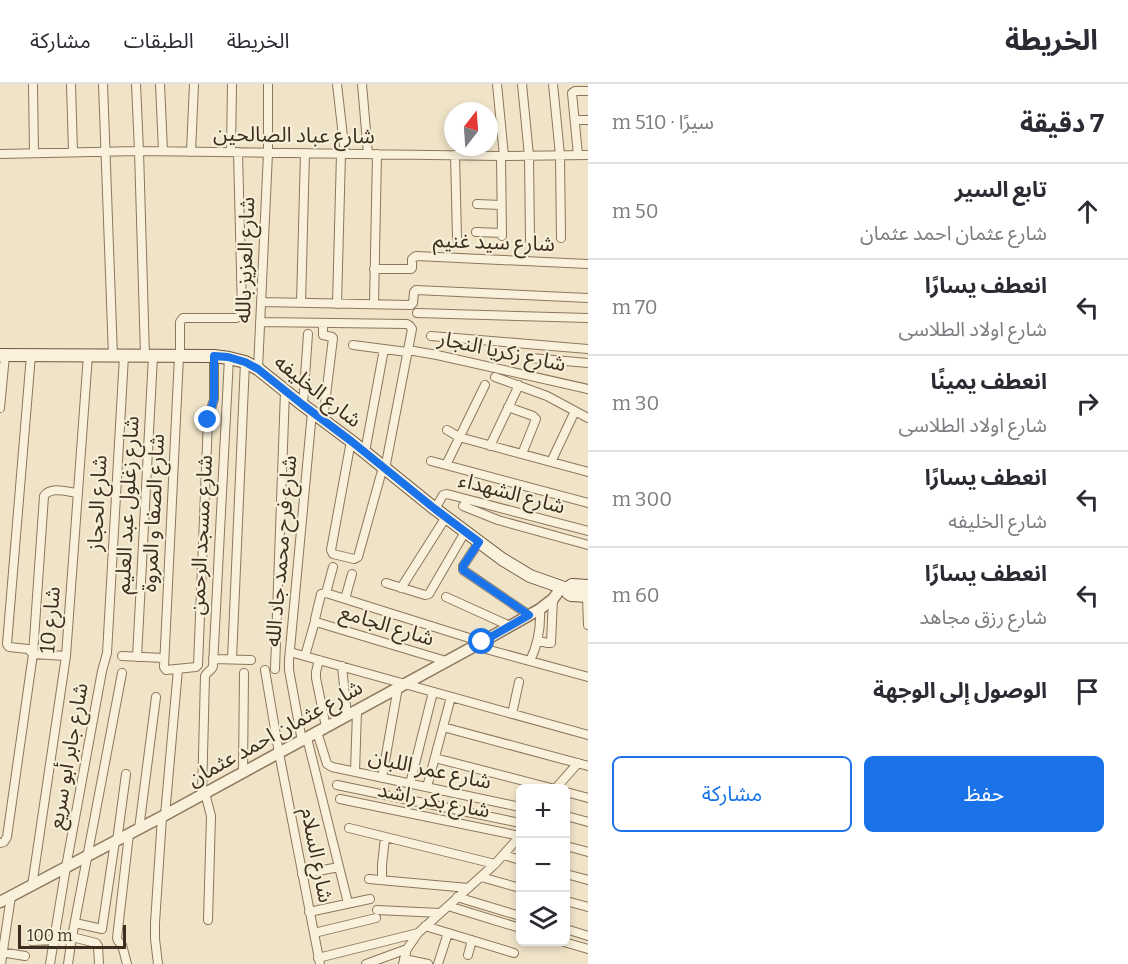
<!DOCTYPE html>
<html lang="ar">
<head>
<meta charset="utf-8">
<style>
	:root { --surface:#fff; --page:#f2f2f3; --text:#2b2b33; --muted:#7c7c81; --line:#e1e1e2; --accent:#1a73e8 }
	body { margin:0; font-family:Bitter,"Noto Sans Arabic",serif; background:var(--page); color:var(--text); direction:rtl }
	.controls { position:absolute; right:18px; bottom:18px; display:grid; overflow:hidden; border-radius:9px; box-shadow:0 3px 9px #0003 }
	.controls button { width:54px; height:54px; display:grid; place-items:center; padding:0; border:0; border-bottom:2px solid var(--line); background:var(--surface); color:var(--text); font:30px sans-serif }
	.compass { position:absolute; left:444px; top:18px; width:54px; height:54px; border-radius:50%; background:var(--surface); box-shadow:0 3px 9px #0003; rotate:17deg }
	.scale { position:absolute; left:18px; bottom:15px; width:108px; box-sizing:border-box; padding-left:6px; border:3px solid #3d2e20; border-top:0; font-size:16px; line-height:21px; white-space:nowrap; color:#3d2e20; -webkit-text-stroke:4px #f7eed8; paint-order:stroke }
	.stop { position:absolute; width:18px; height:18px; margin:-14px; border:4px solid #1a73e8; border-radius:50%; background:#fff }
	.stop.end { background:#1a73e8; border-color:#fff; box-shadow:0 2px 6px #0008 }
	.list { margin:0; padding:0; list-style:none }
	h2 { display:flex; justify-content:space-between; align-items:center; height:78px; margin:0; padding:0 24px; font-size:26px }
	h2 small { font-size:20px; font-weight:400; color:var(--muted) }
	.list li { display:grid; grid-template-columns:39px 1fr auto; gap:18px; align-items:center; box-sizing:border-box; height:96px; padding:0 24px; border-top:2px solid var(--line) }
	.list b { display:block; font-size:22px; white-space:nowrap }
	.list p { margin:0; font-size:20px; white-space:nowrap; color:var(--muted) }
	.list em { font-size:20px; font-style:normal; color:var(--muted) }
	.actions { display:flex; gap:12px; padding:18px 24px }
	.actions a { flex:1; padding:14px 0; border:2px solid var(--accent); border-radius:9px; text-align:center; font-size:21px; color:var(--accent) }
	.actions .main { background:var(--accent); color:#fff }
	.icon { flex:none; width:33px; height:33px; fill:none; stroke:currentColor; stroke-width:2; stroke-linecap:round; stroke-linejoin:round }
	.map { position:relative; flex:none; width:588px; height:880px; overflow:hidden; direction:ltr }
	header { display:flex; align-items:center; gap:36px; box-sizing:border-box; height:84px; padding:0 30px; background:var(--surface); border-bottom:2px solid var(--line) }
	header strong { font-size:28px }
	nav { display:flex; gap:33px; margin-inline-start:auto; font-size:21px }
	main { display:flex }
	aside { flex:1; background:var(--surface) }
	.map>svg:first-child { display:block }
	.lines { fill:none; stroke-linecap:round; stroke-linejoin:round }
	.minor-casing { stroke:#8d765c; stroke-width:10 }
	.tertiary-casing { stroke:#8d765c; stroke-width:13 }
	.secondary-casing { stroke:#6f573f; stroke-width:14 }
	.minor { stroke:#faf1dc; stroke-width:8 }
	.tertiary { stroke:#faf1dc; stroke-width:10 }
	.secondary { stroke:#faf1dc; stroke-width:12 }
	.route { stroke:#1a73e8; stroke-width:8 }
	.labels { text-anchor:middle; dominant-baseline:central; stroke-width:4.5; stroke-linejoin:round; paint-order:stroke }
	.street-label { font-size:21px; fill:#3d2e20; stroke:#f7eed8 }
</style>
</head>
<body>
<header>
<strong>الخريطة</strong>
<nav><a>الخريطة</a><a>الطبقات</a><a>مشاركة</a></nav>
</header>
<main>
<aside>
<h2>7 دقيقة<small>سيرًا · 510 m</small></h2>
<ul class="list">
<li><svg class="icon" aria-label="ahead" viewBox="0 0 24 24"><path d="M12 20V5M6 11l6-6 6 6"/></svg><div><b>تابع السير</b><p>شارع عثمان احمد عثمان</p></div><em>50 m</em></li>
<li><svg class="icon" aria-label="left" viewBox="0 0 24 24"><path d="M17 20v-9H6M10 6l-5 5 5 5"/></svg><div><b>انعطف يسارًا</b><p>شارع اولاد الطلاسى</p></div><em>70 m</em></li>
<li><svg class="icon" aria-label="right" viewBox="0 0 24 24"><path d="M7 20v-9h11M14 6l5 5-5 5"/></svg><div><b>انعطف يمينًا</b><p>شارع اولاد الطلاسى</p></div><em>30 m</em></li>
<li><svg class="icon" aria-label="left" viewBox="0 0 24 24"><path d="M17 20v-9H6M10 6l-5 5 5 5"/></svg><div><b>انعطف يسارًا</b><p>شارع الخليفه</p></div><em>300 m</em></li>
<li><svg class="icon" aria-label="left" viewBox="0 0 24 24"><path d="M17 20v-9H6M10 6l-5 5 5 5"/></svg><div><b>انعطف يسارًا</b><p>شارع رزق مجاهد</p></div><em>60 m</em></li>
<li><svg class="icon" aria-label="arrive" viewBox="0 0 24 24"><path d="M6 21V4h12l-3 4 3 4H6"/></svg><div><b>الوصول إلى الوجهة</b></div></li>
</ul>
<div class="actions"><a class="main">حفظ</a><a>مشاركة</a></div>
</aside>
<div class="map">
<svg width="588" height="880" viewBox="0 0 588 880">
	<rect width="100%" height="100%" fill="#f0e4c8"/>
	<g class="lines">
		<defs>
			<path id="minor" d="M33,0L34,69
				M71,0L73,68
				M103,0L113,272
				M136,0L139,67L145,272
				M160,0L163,67
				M337,0L345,70
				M362,0L368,70
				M497,0L504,72
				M522,0L529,72L530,156
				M553,0L560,71L561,154
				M575,36H588
				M191,68L194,0
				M231,68L232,0
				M0,70L139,67L501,72L588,71
				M455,71L457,154
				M578,71L572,9L575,7H588
				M501,72L502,152
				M477,120L501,121
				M476,148L502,149
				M374,185H411L412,184V175L416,172L588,180
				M261,218L411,221L413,219L414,208L416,206L588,214
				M301,219L305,69
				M337,220L341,70
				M374,220L377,70
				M417,229L588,234
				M260,238L407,240L410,242L412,245L385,385
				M431,252L588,265
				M353,261L407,268
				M408,266L437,271L588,305
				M31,271L7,560L9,563L28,565L33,570
				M179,272L164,583L166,586L196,583L198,581L208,336L214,315V272
				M180,272V238L183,234H236L239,233L242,227L238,68
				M531,274L588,279
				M258,285L268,69V0
				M495,293L547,312L588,334
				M303,321L308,250
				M508,323L533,332L536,335L522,370
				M0,324L5,271
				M323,336L333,254L332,253L323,251V239
				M447,346L459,353L588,388
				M351,357L331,466L333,470L354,475L358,473L383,383
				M490,362L519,301
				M365,368L384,265
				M431,377L588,419
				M551,378L575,327
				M446,381L485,301
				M463,422L498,436L588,461
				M435,425L443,411L447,410L588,447
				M479,458L463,482V486L529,531
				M386,499L425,511L429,510L465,448
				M401,504L446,433
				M326,509L321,510L315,535L316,538L446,577
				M326,509L482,558
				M326,509L333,483
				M587,512L588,541
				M446,513L510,542
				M345,515L352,490
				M538,557L548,559H551L553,515
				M475,562L588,593
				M290,568L588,651
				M33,570L66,572
				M122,572L164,574
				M305,572L315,537
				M137,573L153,272
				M213,575L251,576
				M232,575L245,278
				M319,576L316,588V594L326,643
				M530,577C538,560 541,544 540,525
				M342,582L347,632
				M275,585L285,307
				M265,586L279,669L320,880
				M512,630L519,598
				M443,643L588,682
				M317,648L327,680L332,683L520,723
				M307,654L348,819
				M302,657L289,586V576L312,328
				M435,674L551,704
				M243,688L244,589
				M355,688L357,627
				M382,694L398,603
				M410,700L433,608
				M337,701L520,739
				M427,703L451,613
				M556,704L578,679
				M566,708L588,714
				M205,709L211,732L208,836
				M202,711L205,592C207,587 212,587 213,582L229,274
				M340,715L520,752
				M165,731L178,585
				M566,732L588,738
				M349,744L495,780
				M139,745L156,613
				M117,757L126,690
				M0,759L4,758L7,753L33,570L44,412C51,402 67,408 78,409
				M566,762L588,768
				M504,771L520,776
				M302,790L339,783
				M566,790L588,796
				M481,793L520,804
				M369,795L468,804
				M382,796V781L385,753
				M32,802L66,572L88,271
				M457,813L520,832
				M566,817L588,823
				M448,822L520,844
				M377,826L440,829
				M309,828L370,815
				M75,839L102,845L115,757
				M425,842L514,869
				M566,845L588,852
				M314,849L376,834
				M72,853L96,859L98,862L99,880
				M32,857L54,856
				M564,858L588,865
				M0,868L25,872
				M468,871L472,856
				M318,874L418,849
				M404,875L428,880
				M1,880L11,812
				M50,880L66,783L102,587L107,569L124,272
				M68,880L72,853L122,589
				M127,880L122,861L118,857L117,854L129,750
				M158,880L155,855V839L162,733
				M366,880L407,865
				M403,880L407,865L418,849L495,780L520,752
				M438,880L448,849"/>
			<path id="tertiary" d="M0,818L165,731L482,558L540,525L553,515L561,504"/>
			<path id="secondary" d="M0,271L214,272L229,274L245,278L258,285L303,321L351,357L435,425L502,475L530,492L567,505L568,509L571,511L588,512
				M567,505L572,501L588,502"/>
		</defs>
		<use href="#minor" class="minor-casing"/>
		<use href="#tertiary" class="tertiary-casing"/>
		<use href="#secondary" class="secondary-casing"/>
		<use href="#minor" class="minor"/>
		<use href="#tertiary" class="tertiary"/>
		<use href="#secondary" class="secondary"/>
	</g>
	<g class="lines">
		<path class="route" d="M208,336L214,315V272L228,273L245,278L258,285L303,321L351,357L435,425L479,458L463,482V486L529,531L482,558"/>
	</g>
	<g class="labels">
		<g class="street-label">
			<text transform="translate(294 51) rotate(1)">شارع عباد الصالحين</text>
			<text transform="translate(494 158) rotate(2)">شارع سيد غنيم</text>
			<text transform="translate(245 176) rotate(-88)">شارع العزيز بالله</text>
			<text transform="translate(502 267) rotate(12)">شارع زكريا النجار</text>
			<text transform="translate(318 307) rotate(38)">شارع الخليفه</text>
			<text transform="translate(512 409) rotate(15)">شارع الشهداء</text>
			<text transform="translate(97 419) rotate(-87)">شارع الحجاز</text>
			<text transform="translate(127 421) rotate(-87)">شارع زغلول عبد العليم</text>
			<text transform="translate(153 429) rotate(-87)">شارع الصفا و المروة</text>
			<text transform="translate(201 451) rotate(-87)">شارع مسجد الرحمن</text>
			<text transform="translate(281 467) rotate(-85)">شارع فرح محمد جاد الله</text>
			<text transform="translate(50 536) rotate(-85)">شارع 10</text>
			<text transform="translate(387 541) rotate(17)">شارع الجامع</text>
			<text transform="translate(275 649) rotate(-29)">شارع عثمان احمد عثمان</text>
			<text transform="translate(68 672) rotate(-80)">شارع جابر أبو سريع</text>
			<text transform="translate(430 685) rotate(12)">شارع عمر اللبان</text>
			<text transform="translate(434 716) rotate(11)">شارع بكر راشد</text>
			<text transform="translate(317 771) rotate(79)">شارع السلام</text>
		</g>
	</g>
</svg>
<div class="controls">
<button>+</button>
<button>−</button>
<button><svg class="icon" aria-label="layers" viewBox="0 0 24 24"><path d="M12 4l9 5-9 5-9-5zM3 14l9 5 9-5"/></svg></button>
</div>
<svg class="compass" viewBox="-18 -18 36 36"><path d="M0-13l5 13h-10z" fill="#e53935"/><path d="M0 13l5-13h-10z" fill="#7c7c81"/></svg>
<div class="scale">100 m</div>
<div class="stop" style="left:482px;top:558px"></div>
<div class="stop end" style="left:208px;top:336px"></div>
</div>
</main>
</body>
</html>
